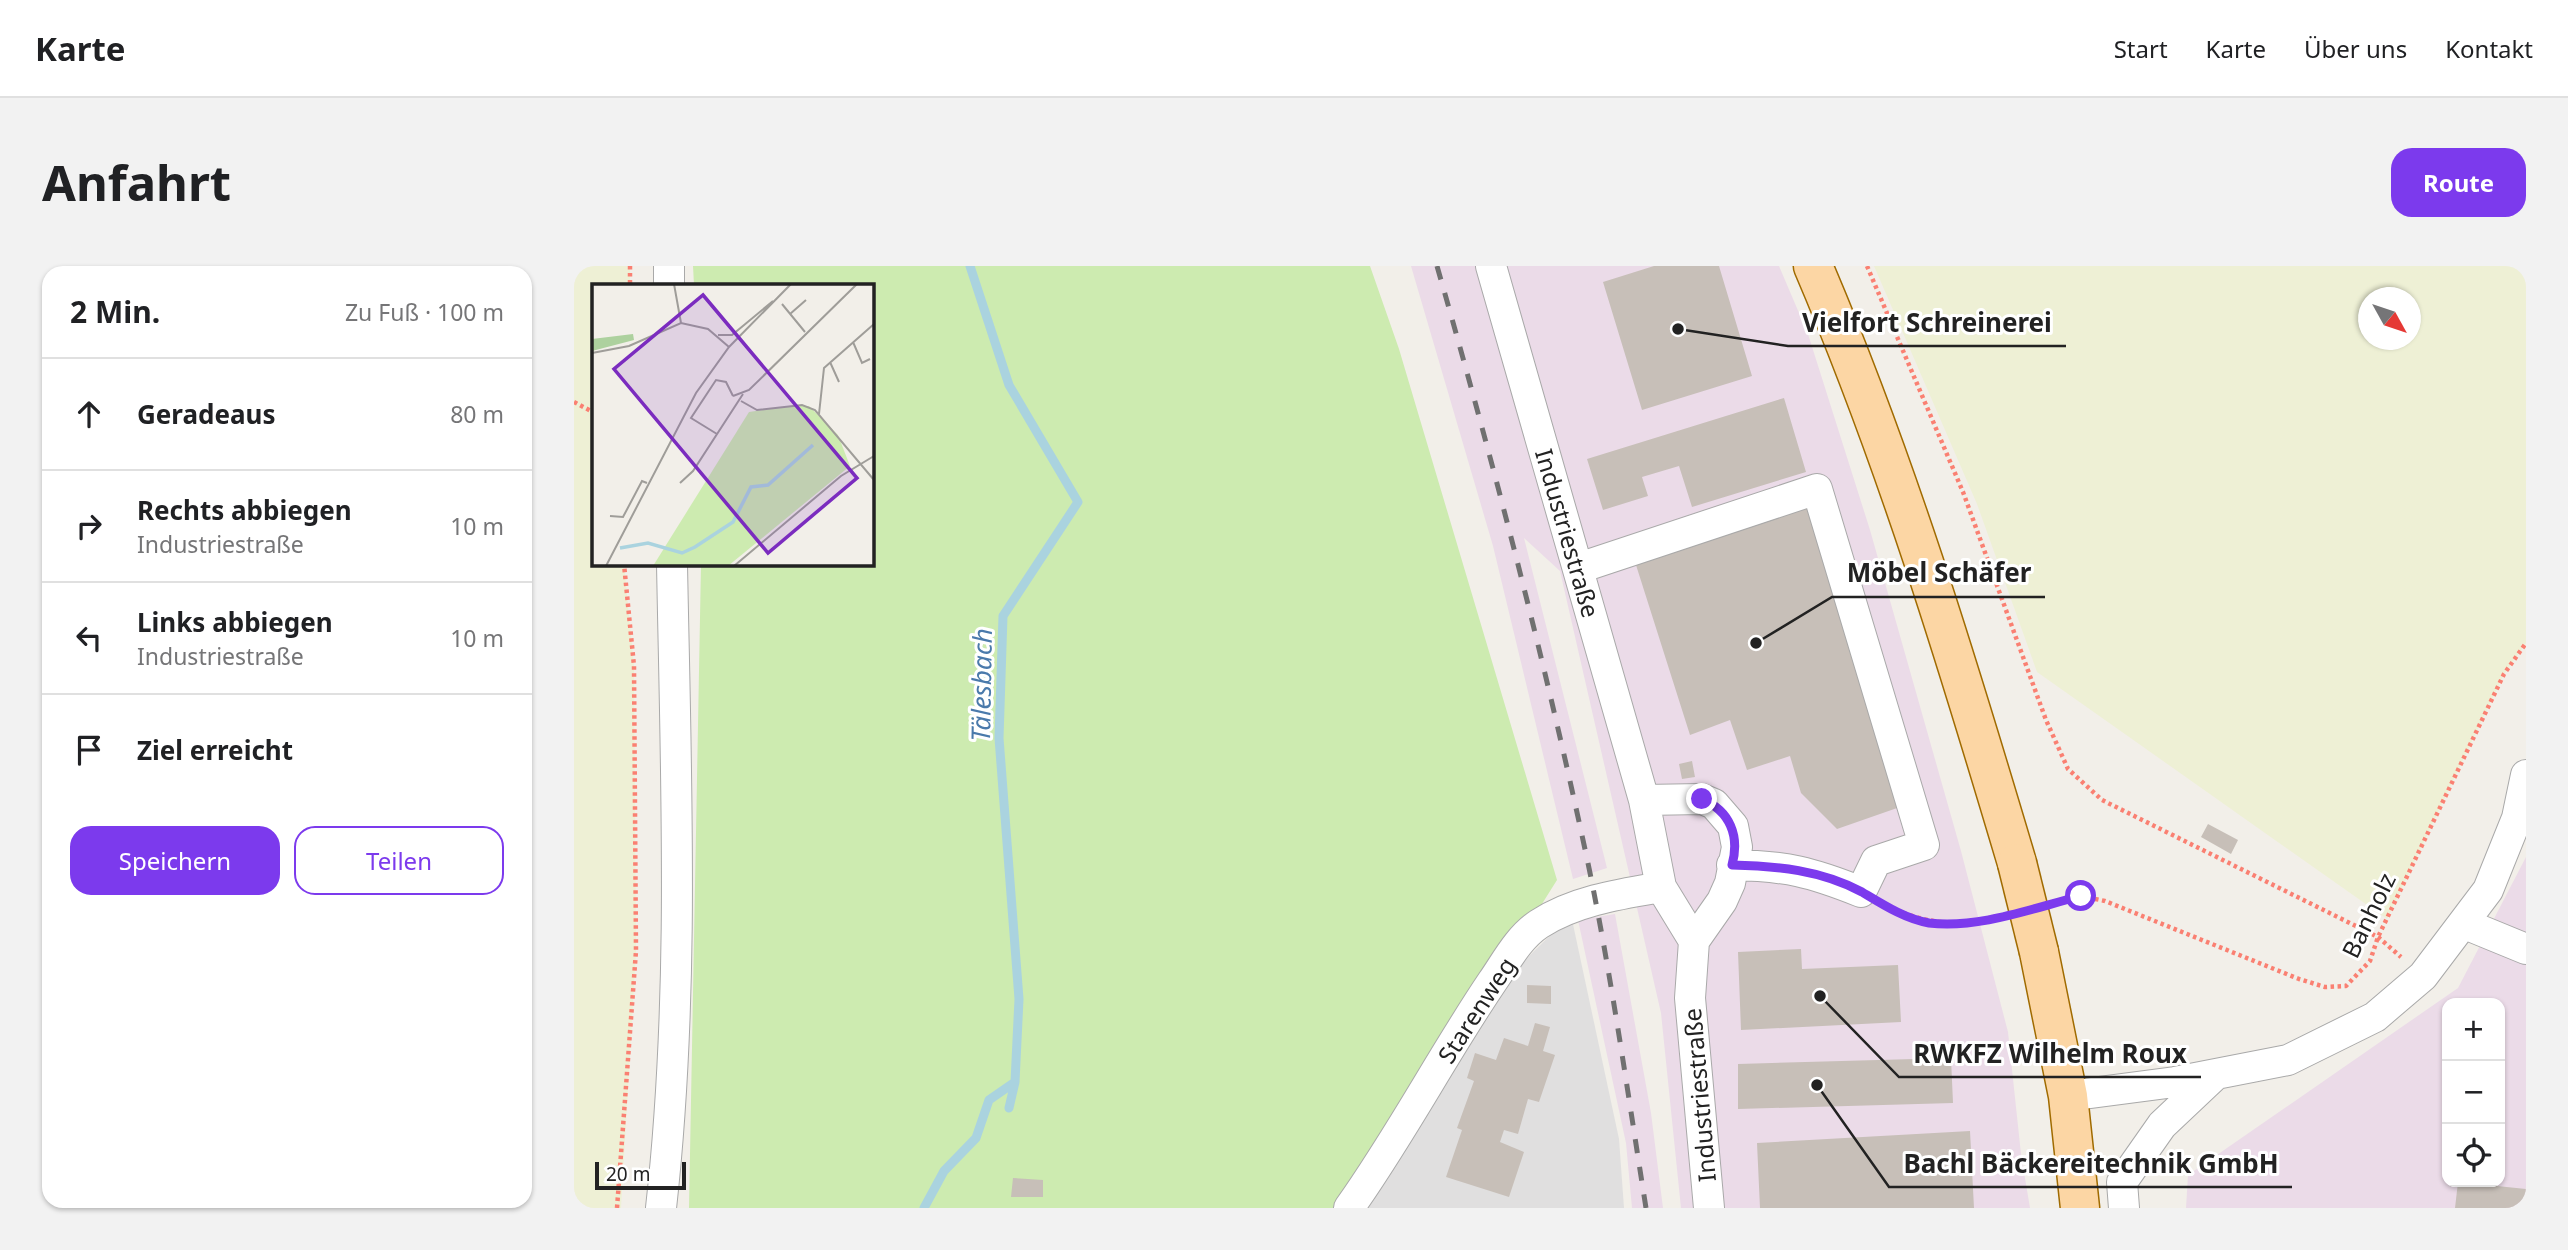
<!DOCTYPE html>
<html lang="de">
<head>
<meta charset="utf-8">
<style>
	:root { --surface:#fff; --page:#f2f2f2; --text:#202124; --muted:#757577; --line:#e0e0e0; --accent:#7c3aed }
	body { margin:0; font-family:"Noto Sans",sans-serif; background:var(--page); color:var(--text) }
	.controls { position:absolute; right:21px; bottom:21px; display:grid; overflow:hidden; border-radius:14px; box-shadow:0 2px 5px #0004 }
	.controls button { width:63px; height:63px; display:grid; place-items:center; padding:0; border:0; border-bottom:2px solid var(--line); background:var(--surface); color:var(--text); font:35px sans-serif }
	.compass { position:absolute; left:1784px; top:21px; width:63px; height:63px; border-radius:50%; background:var(--surface); box-shadow:0 2px 5px #0004; rotate:130deg }
	.scale { position:absolute; left:21px; bottom:18px; width:91px; box-sizing:border-box; padding-left:7px; border:4px solid #222; border-top:0; font-size:19px; line-height:24px; white-space:nowrap; color:#222; -webkit-text-stroke:5px #fff; paint-order:stroke }
	.stop { position:absolute; width:21px; height:21px; margin:-16px; border:5px solid #7c3aed; border-radius:50%; background:#fff }
	.stop.end { background:#7c3aed; border-color:#fff; box-shadow:0 2px 7px #0008 }
	.list { margin:0; padding:0; list-style:none }
	h2 { display:flex; justify-content:space-between; align-items:center; height:91px; margin:0; padding:0 28px; font-size:30px }
	h2 small { font-size:23px; font-weight:400; color:var(--muted) }
	.list li { display:grid; grid-template-columns:46px 1fr auto; gap:21px; align-items:center; box-sizing:border-box; height:112px; padding:0 28px; border-top:2px solid var(--line) }
	.list b { display:block; font-size:26px; white-space:nowrap }
	.list p { margin:0; font-size:23px; white-space:nowrap; color:var(--muted) }
	.list em { font-size:23px; font-style:normal; color:var(--muted) }
	.actions { display:flex; gap:14px; padding:21px 28px }
	.actions a { flex:1; padding:16px 0; border:2px solid var(--accent); border-radius:21px; text-align:center; font-size:24px; color:var(--accent) }
	.actions .main { background:var(--accent); color:#fff }
	.icon { flex:none; width:38px; height:38px; fill:none; stroke:currentColor; stroke-width:2; stroke-linecap:round; stroke-linejoin:round }
	.map { position:relative; flex:none; width:1952px; height:942px; overflow:hidden; border-radius:21px }
	header { display:flex; align-items:center; gap:42px; box-sizing:border-box; height:98px; padding:0 35px; background:var(--surface); border-bottom:2px solid var(--line) }
	header strong { font-size:33px }
	nav { display:flex; gap:38px; margin-inline-start:auto; font-size:24px }
	.intro { display:flex; align-items:center; justify-content:space-between; box-sizing:border-box; height:168px; padding:0 42px }
	h1 { margin:0; font-size:49px }
	.button { padding:18px 32px; border-radius:21px; background:var(--accent); color:#fff; font-size:24px; font-weight:700 }
	main { display:flex; gap:42px; padding:0 42px }
	aside { flex:1; background:var(--surface); border-radius:21px; box-shadow:0 2px 5px #0004 }
	.map>svg:first-child { display:block }
	.residential { fill:#e0dfdf }
	.industrial { fill:#ebdbe8; fill-rule:evenodd }
	.farmland { fill:#eef0d5; fill-rule:evenodd }
	.grass { fill:#cdebb0 }
	.lines { fill:none; stroke-linecap:round; stroke-linejoin:round }
	.stream { stroke:#aad3df; stroke-width:9 }
	.building { fill:#c7bfb8 }
	.minor-casing { stroke:#a9a9a9; stroke-width:32 }
	.major-casing { stroke:#a06b00; stroke-width:41 }
	.path { stroke:#fa8072; stroke-width:4.5; stroke-dasharray:3.5 3.5; stroke-linecap:butt }
	.minor { stroke:#fff; stroke-width:30 }
	.major { stroke:#fcd6a4; stroke-width:38 }
	.rail { stroke:#707070; stroke-width:5; stroke-dasharray:14 14; stroke-linecap:butt }
	.major-bridge-casing { stroke:#a06b00; stroke-width:41; stroke-linecap:butt }
	.major-bridge { stroke:#fcd6a4; stroke-width:38 }
	.route { stroke:#7c3aed; stroke-width:9 }
	.labels { text-anchor:middle; dominant-baseline:central; stroke-width:6; stroke-linejoin:round; paint-order:stroke }
	.street-label { font-size:24px; fill:#222; stroke:#fff }
	.water-label { font-size:26px; font-style:italic; fill:#4a7aab; stroke:#fff }
	.inset-river { fill:none; stroke:#aad3df; stroke-width:3.5 }
	.inset-road { fill:none; stroke:#9f9d99; stroke-width:2 }
	.view { fill:#7b2cbf; fill-opacity:0.15; stroke:#7b2cbf; stroke-width:3.5 }
	.inset-edge { fill:none; stroke:#222; stroke-width:3.5 }
	.leader { fill:none; stroke:#222; stroke-width:2.5 }
	.callout-dot { fill:#222; stroke:#fff; stroke-width:2.5 }
	.callout-label { font-size:26px; text-anchor:middle; font-weight:bold; fill:#222; stroke:#fff; stroke-width:6; stroke-linejoin:round; paint-order:stroke }
</style>
</head>
<body>
<header>
<strong>Karte</strong>
<nav><a>Start</a><a>Karte</a><a>Über uns</a><a>Kontakt</a></nav>
</header>
<div class="intro"><h1>Anfahrt</h1><a class="button">Route</a></div>
<main>
<aside>
<h2>2 Min.<small>Zu Fuß · 100 m</small></h2>
<ul class="list">
<li><svg class="icon" aria-label="ahead" viewBox="0 0 24 24"><path d="M12 20V5M6 11l6-6 6 6"/></svg><div><b>Geradeaus</b></div><em>80 m</em></li>
<li><svg class="icon" aria-label="right" viewBox="0 0 24 24"><path d="M7 20v-9h11M14 6l5 5-5 5"/></svg><div><b>Rechts abbiegen</b><p>Industriestraße</p></div><em>10 m</em></li>
<li><svg class="icon" aria-label="left" viewBox="0 0 24 24"><path d="M17 20v-9H6M10 6l-5 5 5 5"/></svg><div><b>Links abbiegen</b><p>Industriestraße</p></div><em>10 m</em></li>
<li><svg class="icon" aria-label="arrive" viewBox="0 0 24 24"><path d="M6 21V4h12l-3 4 3 4H6"/></svg><div><b>Ziel erreicht</b></div></li>
</ul>
<div class="actions"><a class="main">Speichern</a><a>Teilen</a></div>
</aside>
<div class="map">
<svg width="1952" height="942" viewBox="0 0 1952 942">
	<rect width="100%" height="100%" fill="#f2efe9"/>
	<path class="residential" d="M997,649L1045,873L1050,942H774L902,742Z"/>
	<path class="industrial" d="M837,0H1205L1234,68L1296,264L1387,585L1434,766L1447,888L1456,942H1107L1087,747L986,305L950,272L1033,602L999,613L919,280Z
		M1952,591V942H1612L1614,909L1884,722ZM1873,737H1926V916H1873Z
		M1041,648L1077,847L1089,942H1058L1052,877L1004,654Z"/>
	<path class="farmland" d="M0,0H56V19H19V298H50L60,400L62,685L47,942H0Z
		M1300,0H1952V377L1930,408L1813,653L1463,406L1403,238ZM1794,32H1836V74H1794Z"/>
	<path class="grass" d="M119,0H796L825,83L983,614L777,942H115L127,298H298V19H120Z"/>
	<g class="lines">
		<path class="stream" d="M396,0L435,119L504,236L429,350L425,472L445,733L441,816L435,842
			M350,942L370,905L402,872L415,834L441,816"/>
	</g>
	<path class="building" d="M1080,0H1145L1178,110L1068,144L1029,16Z
		M1210,132L1232,206L1118,241L1105,200L1068,211L1074,230L1029,244L1013,193Z
		M1237,241L1326,541L1263,563L1227,527L1216,490L1173,504L1156,454L1116,469L1062,299Z
		M1118,495L1121,511L1108,513L1105,498Z
		M1634,558L1664,574L1657,588L1627,571Z
		M1227,683L1228,703L1324,699L1327,756L1167,764L1164,686Z
		M953,719L977,720V738L953,737Z
		M961,757L976,761L969,785L981,789L965,836L954,833L944,868L930,864L926,876L950,886L935,931L872,911L888,864L883,862L900,815L893,812L901,787L922,794L930,772L954,780Z
		M1377,792L1379,837L1164,843V798Z
		M1396,865L1400,942H1186L1183,877Z
		M439,912L469,914V931H437Z
		M1884,916L1952,923V942H1881Z"/>
	<g class="lines">
		<defs>
			<path id="minor" d="M95,0V19
				M917,0L1070,534L1087,621L1120,675
				M1005,302L1243,223L1350,579L1302,595L1287,626C1237,606 1213,600 1158,599
				M1070,534L1128,533L1140,538L1159,560L1163,581L1156,617L1148,635L1120,675L1116,732L1135,942
				M1891,658L1952,683
				M1494,830L1601,816L1714,794L1801,751L1849,710L1914,624L1943,552L1952,509
				M87,942C111,728 102,512 98,298
				M775,942C827,869 868,790 918,716C932,696 944,672 965,658C1000,635 1046,628 1087,621
				M1550,942L1548,916L1588,859L1641,809"/>
			<path id="major" d="M1239,0C1322,194 1383,395 1443,597
				M1465,686L1494,830L1506,942"/>
		</defs>
		<use href="#minor" class="minor-casing"/>
		<use href="#major" class="major-casing"/>
		<path class="path" d="M56,0V19
			M1293,0L1389,226L1472,454L1494,503L1528,534L1804,671L1827,691
			M0,136L19,146
			M1487,635L1507,630L1531,635L1725,713L1751,721L1772,720L1796,695L1804,671L1930,408L1952,377
			M1310,640C1355,657 1376,662 1424,650
			M43,942L62,685L60,400L50,298"/>
		<use href="#minor" class="minor"/>
		<use href="#major" class="major"/>
		<path class="rail" d="M863,0C920,199 972,399 1015,602C1038,714 1054,829 1072,942"/>
		<defs>
			<path id="major-bridge" d="M1443,597L1465,686"/>
		</defs>
		<use href="#major-bridge" class="major-bridge-casing"/>
		<use href="#major-bridge" class="major-bridge"/>
	</g>
	<g class="lines">
		<path class="route" d="M1128,533C1156,545 1166,570 1158,599C1203,600 1247,604 1288,626C1308,638 1331,653 1355,657C1405,663 1459,642 1507,630"/>
	</g>
	<g class="labels">
		<g class="street-label">
			<text transform="translate(994 267) rotate(74)">Industriestraße</text>
			<text transform="translate(1794 649) rotate(-64)">Banholz</text>
			<text transform="translate(902 744) rotate(-57)">Starenweg</text>
			<text transform="translate(1125 829) rotate(-95)">Industriestraße</text>
		</g>
		<g class="water-label">
			<text transform="translate(407 419) rotate(-89)">Tälesbach</text>
		</g>
	</g>
	<g transform="translate(18 18)">
		<rect width="282" height="282" fill="#f2efe9"/>
		<path d="M197,122H217L246,151L258,182L136,282H61L157,128Z" fill="#cdebb0"/>
		<path d="M41,50L42,56L0,67V55Z" fill="#add19e"/>
		<path class="inset-river" d="M28,264L56,259L90,269L103,263L141,238L159,203L176,201L221,161"/>
		<path class="inset-road" d="M82,0L89,39M190,20L213,48M198,30L214,16M126,51H140L181,17M261,58L270,79L278,75M0,69L37,62L89,39L116,45L137,63M238,78L247,98M141,112L157,106L265,0M149,117L165,126L210,121L223,126L282,196M227,130L232,84L282,40M125,150L99,134L124,96L134,98L141,112M88,199L101,187L151,110M18,232L31,233L50,197L55,199M14,282L104,109L137,63L199,0M142,282L249,192L282,172"/>
		<path class="view" d="M111,11L265,194L176,269L22,85Z"/>
		<rect width="282" height="282" class="inset-edge"/>
	</g>
	<path class="leader" d="M1104 63L1214 80H1492M1182 377L1258 331H1471M1246 730L1325 811H1627M1243 819L1315 921H1718"/>
	<g class="callout-dot">
		<circle cx="1104" cy="63" r="7"/>
		<circle cx="1182" cy="377" r="7"/>
		<circle cx="1246" cy="730" r="7"/>
		<circle cx="1243" cy="819" r="7"/>
	</g>
	<g class="callout-label">
		<text x="1353" y="66">Vielfort Schreinerei</text>
		<text x="1365" y="316">Möbel Schäfer</text>
		<text x="1476" y="797">RWKFZ Wilhelm Roux</text>
		<text x="1517" y="907">Bachl Bäckereitechnik GmbH</text>
	</g>
</svg>
<div class="controls">
<button>+</button>
<button>−</button>
<button><svg class="icon" aria-label="locate" viewBox="0 0 24 24"><circle cx="12" cy="12" r="6"/><path d="M12 2v4M12 18v4M2 12h4M18 12h4"/></svg></button>
</div>
<svg class="compass" viewBox="-18 -18 36 36"><path d="M0-13l5 13h-10z" fill="#e53935"/><path d="M0 13l5-13h-10z" fill="#757577"/></svg>
<div class="scale">20 m</div>
<div class="stop" style="left:1507px;top:630px"></div>
<div class="stop end" style="left:1128px;top:533px"></div>
</div>
</main>
</body>
</html>
